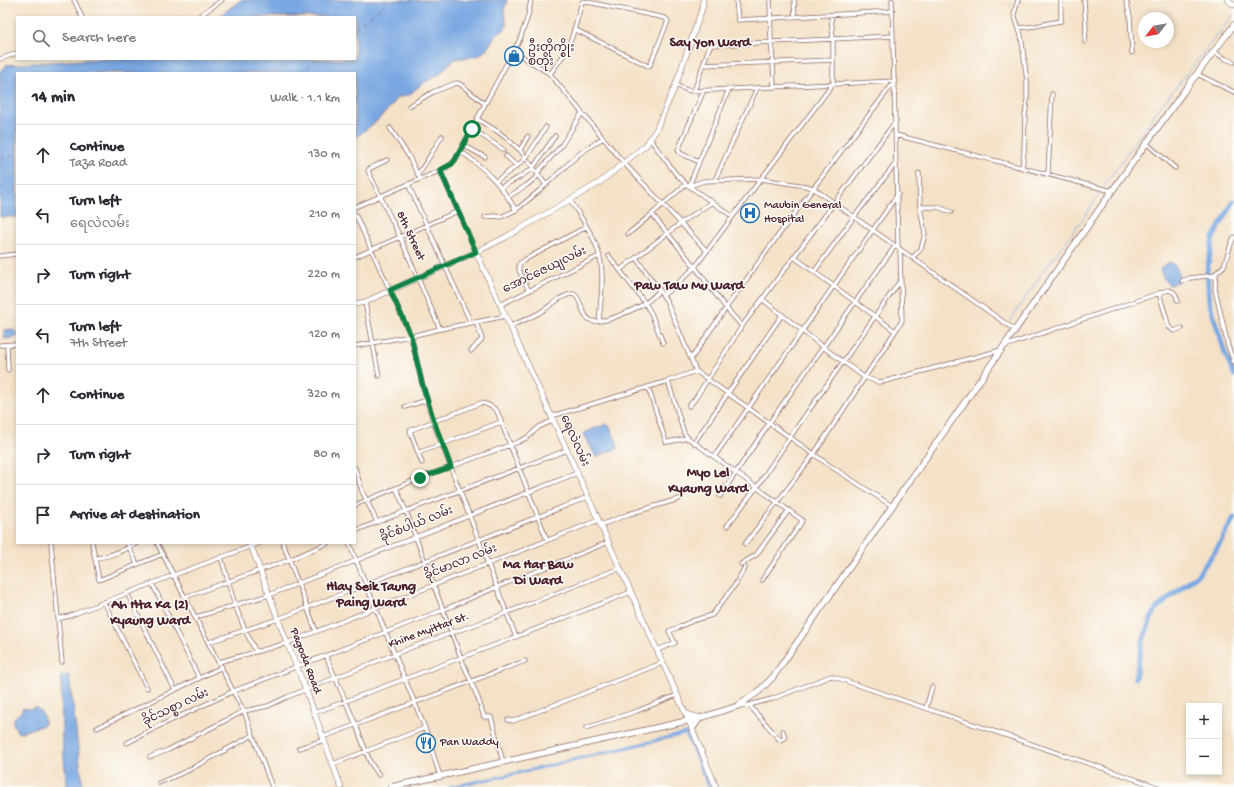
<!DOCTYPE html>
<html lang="en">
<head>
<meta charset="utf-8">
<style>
	:root { --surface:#fff; --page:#f2f2f3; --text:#2b2b33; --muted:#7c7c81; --line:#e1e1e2 }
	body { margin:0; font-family:"Gochi Hand","Noto Sans Myanmar",sans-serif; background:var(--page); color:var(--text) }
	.controls { position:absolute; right:12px; bottom:12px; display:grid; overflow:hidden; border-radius:0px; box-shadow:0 2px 6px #0003 }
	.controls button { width:36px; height:36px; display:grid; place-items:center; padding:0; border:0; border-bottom:1px solid var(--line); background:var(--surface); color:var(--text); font:20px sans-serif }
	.compass { position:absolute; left:1138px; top:12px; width:36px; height:36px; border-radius:50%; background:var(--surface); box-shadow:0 2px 6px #0003; rotate:239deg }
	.stop { position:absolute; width:12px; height:12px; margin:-9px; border:3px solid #0b8043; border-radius:50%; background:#fff }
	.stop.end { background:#0b8043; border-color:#fff; box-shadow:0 1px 4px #0008 }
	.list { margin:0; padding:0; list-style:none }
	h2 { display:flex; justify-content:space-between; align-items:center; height:52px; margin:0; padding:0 16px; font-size:17px }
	h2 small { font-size:13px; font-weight:400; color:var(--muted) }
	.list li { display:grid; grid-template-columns:26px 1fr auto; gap:12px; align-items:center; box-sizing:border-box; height:60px; padding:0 16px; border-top:1px solid var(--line) }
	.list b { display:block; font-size:15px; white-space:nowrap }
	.list p { margin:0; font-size:13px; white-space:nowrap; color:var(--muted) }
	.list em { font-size:13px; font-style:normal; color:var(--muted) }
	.icon { flex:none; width:22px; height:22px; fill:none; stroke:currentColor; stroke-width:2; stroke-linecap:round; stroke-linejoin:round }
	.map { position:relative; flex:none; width:1234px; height:787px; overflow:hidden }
	.search { position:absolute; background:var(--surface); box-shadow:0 2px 6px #0003; left:16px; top:16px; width:340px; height:44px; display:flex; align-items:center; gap:10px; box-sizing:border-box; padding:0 14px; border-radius:0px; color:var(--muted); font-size:15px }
	.panel { position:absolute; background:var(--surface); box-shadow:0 2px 6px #0003; left:16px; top:72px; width:340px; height:472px; border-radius:0px }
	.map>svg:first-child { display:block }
	.water { fill:#79a7e2; stroke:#626386 }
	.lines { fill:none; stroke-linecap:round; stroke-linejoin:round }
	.stream { stroke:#79a7e2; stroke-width:1 }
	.canal { stroke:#79a7e2; stroke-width:3 }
	.river { stroke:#79a7e2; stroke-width:5 }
	.ferry { stroke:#5d5574; stroke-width:1; stroke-dasharray:5 4; stroke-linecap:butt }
	.street-casing { stroke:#866362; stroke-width:5 }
	.secondary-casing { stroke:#866362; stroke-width:6 }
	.primary-casing { stroke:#866362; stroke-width:7 }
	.street { stroke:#fff; stroke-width:3.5 }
	.secondary { stroke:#fff; stroke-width:5 }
	.primary { stroke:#fff; stroke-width:5.5 }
	.route { stroke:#0b8043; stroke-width:5 }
	.labels { text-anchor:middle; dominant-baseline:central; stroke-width:3; stroke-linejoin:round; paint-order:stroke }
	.poi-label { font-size:12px; fill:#4a1f2b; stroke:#fdfcf7; text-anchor:start }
	.street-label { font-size:12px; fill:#4a1f2b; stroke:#fdfcf7 }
	.quarter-label { font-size:14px; font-weight:bold; fill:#4a1f2b; stroke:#fdfcf7 }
</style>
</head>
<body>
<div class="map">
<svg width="1234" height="787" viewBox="0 0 1234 787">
	<rect width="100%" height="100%" fill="#fdfcf7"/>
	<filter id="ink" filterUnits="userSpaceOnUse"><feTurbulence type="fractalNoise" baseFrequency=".025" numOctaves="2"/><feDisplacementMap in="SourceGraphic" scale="8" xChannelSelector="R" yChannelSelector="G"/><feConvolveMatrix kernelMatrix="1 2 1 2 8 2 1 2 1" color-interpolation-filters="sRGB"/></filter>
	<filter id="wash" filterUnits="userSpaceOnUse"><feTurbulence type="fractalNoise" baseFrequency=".012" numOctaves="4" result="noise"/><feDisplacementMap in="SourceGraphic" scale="16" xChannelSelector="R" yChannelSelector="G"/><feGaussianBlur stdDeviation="0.9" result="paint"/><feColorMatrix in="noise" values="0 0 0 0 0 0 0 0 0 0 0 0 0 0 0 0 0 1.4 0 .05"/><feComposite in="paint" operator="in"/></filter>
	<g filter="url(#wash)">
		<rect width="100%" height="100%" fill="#f4e2c8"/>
		<path class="water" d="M241,0H507L504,11L507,25L504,30L495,36L487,49L480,55L471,57L455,59L448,65L440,74L423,83L409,95L396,98L393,104L377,121L355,138V73H17V217H0V71L6,65L98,59H355V17H218Z
			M1170,262C1177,265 1180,274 1179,281L1170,285C1164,282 1162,275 1160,269L1164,265Z
			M12,329L17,333V338L14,336L13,338L7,339L4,337V330Z
			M607,424L610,426L618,445V448L596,457L584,434L585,432Z
			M69,675L83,787H67L62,739L61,676Z
			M36,707C42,713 45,716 44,725L18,733L13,724L14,718L21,712L23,708L31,709Z"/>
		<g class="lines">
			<path class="stream" d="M1103,188L1136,140L1158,110L1234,14
				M1010,321L1042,273L1085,216L1101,190"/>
			<path class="canal" d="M450,787L505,776L684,734H686L709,787"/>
			<path class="river" d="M1234,201L1213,238L1207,271L1209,301L1225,353L1234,375
				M1135,678L1143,641L1150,621L1156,609L1198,574L1216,550L1234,518"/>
			<path class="ferry" d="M355,28L390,0
				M300,73L317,59
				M0,157L17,155"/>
		</g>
	</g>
	<g filter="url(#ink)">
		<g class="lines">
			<defs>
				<path id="street" d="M74,0L82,17
					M736,0L738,20L893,11
					M770,0L771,41L773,62L774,87
					M794,0L795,17
					M892,0L898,248
					M1018,0L1014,14L1021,35L1023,50L1027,81V100L1025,116L1024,152L1022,168
					M1084,0L1086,28L1085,42
					M1126,0L1130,16L1132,53
					M198,17L222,0
					M1019,28L1036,26L1049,23L1061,21V0
					M513,51L549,73L624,163L706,250
					M1214,52L1226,59L1234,62
					M0,59L17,53
					M703,65L833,60
					M550,74L563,56L572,37L582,2L583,1L665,18L668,21L650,65L648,66L574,29
					M1197,74L1234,92
					M675,85L687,90L692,91L895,81C825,172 755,264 691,359
					M694,91L709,48L712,45L893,36
					M409,106L433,92L456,83L460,84L485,104
					M477,119L500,133L520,150L546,185
					M390,128L408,155L420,179
					M472,129L504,150
					M896,135L1112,191
					M650,139L676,174L686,184L732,216
					M1146,143L1175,168
					M463,145L485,157
					M520,150L528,136
					M460,151C485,168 500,184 516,210
					M506,156L517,166
					M387,160L369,169L368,171L400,237L440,329
					M699,162L680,153L678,150L704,90
					M440,170L476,252
					M537,173L561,146L582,113
					M418,174C427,162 434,149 442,136
					M1048,174L1052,94
					M715,180L757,88
					M496,181L517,166L526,158L546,127
					M408,184L471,323
					M686,184L652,214L695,267L726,308L742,326
					M689,186L704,181L761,179L833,84V39L831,15
					M689,186L729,89
					M501,187L518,178L532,169L555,136
					M508,197L527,185L539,175
					M570,200C579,215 590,229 596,245C606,268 601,297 599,321
					M355,207L446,168L455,160L520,39L528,16L531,0
					M920,207H938L951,212
					M355,214L411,336L422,383L433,421L516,637
					M485,217L494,216L501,217L516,210L539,191L579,154L603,138
					M628,234L652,214
					M1234,237L1231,244L1224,266L1216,273L1215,289L1228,346L1234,362
					M0,256L17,254
					M609,256L645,303L651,313L663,343
					M355,257L458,211
					M794,257L895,331
					M636,258L666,300L696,371L829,465L892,506
					M912,258L921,249L925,234L920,207L919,173
					M620,270L681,223L712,202
					M814,272L854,217L896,163
					M1182,281L1190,278L1216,275
					M529,291L519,270V264L526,259L586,227
					M1159,293L1169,327L1174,331L1182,328
					M663,295L676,285L695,267L761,179L806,186L813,188L1015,330
					M762,299L823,347L864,377L878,382L886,381L1001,350
					M365,302L379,376
					M500,305L599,256
					M510,326C520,322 530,318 539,313C550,307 561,294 574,294C582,300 582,316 590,320C599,326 631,311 640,306C648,303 654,296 660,290
					M0,345L17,344
					M7,345L8,370
					M355,346L411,336L440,329L506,316
					M1005,346L1168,290C1175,291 1176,295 1178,301
					M471,351L482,339L476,322
					M668,381L684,433L688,438L802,520L801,523L762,580
					M648,387L666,442H668L688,438
					M689,406L695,399L742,326L896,121
					M405,407L427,400
					M552,416L668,381L696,371
					M694,443L728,393L782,315
					M418,453L501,422
					M714,457L898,194
					M422,463L410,431L411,430L481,403C486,403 493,407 497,411L547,540
					M355,468L362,491L377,522
					M396,488L406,511L461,658L478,698L484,717H491L503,762
					M720,496L770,422L895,246
					M355,505L420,478L518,442L528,437L539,427L554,420
					M601,525L629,514L679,499
					M727,526L757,487L790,437L900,281
					M355,531L377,522L567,450
					M51,543L62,662
					M92,543L99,580L163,554
					M127,543L137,564
					M157,543L245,714L272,787
					M283,543L316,631
					M349,543L425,728L440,776
					M745,544L814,454L902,321L900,249
					M221,557L235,605L245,630L256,652
					M95,558C110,557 124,550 137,543
					M741,564L756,555L789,510
					M152,583L199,678
					M127,593L175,690
					M185,597L289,560L328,543
					M104,602L147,688
					M196,617L269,595L577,473
					M58,619L69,616L174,575L260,543
					M209,642L278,619L588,497
					M657,650L675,643L669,631L677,628L692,621L712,615L735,585L745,567
					M326,656L356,725L370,762L379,775
					M219,662L287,643L599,520
					M749,705L780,740L785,738L783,731
					M739,706L749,705L772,699L831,676L1158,787
					M926,708L932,687
					M314,713L500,643L631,592
					M508,720L513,721L662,663
					M97,728L222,667
					M586,728L637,711L677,695
					M323,737L525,661
					M127,743L157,727L234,691L443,610L497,587L609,542
					M299,748L324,740
					M150,757L168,750L244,711L268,706L287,697L415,646L488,620L620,568
					M333,764L425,728
					M159,783L187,771L253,735"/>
				<path id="secondary" d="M1228,0L1234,5
					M476,252L556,426L689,721L716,787
					M355,304L365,302L476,252L506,237L599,183L646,145L656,130L676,84L702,9L703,0
					M250,543L287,643L306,690L341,787"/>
				<path id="primary" d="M686,714L700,718L692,729
					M391,787L700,718L738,706L758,692L773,677L1112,191L1184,91L1234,25"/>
			</defs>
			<use href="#street" class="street-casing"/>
			<use href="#secondary" class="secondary-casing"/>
			<use href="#primary" class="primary-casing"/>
			<use href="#street" class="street"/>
			<use href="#secondary" class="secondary"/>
			<use href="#primary" class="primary"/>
		</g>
	</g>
	<g class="lines" filter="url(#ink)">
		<path class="route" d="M420,478L451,467L434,421L422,383L411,336L390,290L476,252L440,170L452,164L455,160L472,129"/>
	</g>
	<defs>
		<symbol id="shop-ring" viewBox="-11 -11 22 22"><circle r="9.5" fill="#fdfcf7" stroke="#1f6fb2" stroke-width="1.5"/><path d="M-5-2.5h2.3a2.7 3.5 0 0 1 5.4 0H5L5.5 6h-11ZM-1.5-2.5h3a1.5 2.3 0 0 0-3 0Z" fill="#1f6fb2"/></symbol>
		<symbol id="hospital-ring" viewBox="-11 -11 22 22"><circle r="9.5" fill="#fdfcf7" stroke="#1f6fb2" stroke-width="1.5"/><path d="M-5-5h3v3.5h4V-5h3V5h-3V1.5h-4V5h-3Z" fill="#1f6fb2"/></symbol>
		<symbol id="restaurant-ring" viewBox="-11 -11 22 22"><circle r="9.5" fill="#fdfcf7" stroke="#1f6fb2" stroke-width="1.5"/><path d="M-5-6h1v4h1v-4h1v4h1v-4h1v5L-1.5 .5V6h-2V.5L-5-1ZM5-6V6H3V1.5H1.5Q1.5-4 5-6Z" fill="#1f6fb2"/></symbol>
	</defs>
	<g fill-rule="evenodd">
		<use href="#shop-ring" x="503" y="45" width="22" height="22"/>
		<use href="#hospital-ring" x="739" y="202" width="22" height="22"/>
		<use href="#restaurant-ring" x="415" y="732" width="22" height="22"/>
	</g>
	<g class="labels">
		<g class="poi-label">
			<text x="528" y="49">ဦးတိုက္စိုး<tspan x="528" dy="14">စတိုး</tspan></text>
			<text x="764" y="206">Maubin General<tspan x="764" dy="14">Hospital</tspan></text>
			<text x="440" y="743">Pan Waddy</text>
		</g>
		<g class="street-label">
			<text transform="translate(410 236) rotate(65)">8th Street</text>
			<text transform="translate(545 271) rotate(-26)">အောင်ဇေယျလမ်း</text>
			<text transform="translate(574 441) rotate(66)">ရေလဲလမ်း</text>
			<text transform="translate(417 525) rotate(-22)">ခိုင်စံပါယ် လမ်း</text>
			<text transform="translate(461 563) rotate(-22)">ခိုင်မာလာ လမ်း</text>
			<text transform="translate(429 631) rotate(-20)">Khine Myittar St.</text>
			<text transform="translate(305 661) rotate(69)">Pagoda Road</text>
			<text transform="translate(176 708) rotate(-25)">ခိုင်သစ္စာ လမ်း</text>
		</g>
		<g class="quarter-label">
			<text x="710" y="43">Say Yon Ward</text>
			<text x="689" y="286">Paw Taw Mu Ward</text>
			<text x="708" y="473">Myo Lel<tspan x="708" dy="16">Kyaung Ward</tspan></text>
			<text x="538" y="565">Ma Har Baw<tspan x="538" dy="16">Di Ward</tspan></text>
			<text x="371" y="587">Hlay Seik Taung<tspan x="371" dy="16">Paing Ward</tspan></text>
			<text x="150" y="605">Ah Hta Ka (2)<tspan x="150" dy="16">Kyaung Ward</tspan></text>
		</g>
	</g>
</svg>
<div class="controls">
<button>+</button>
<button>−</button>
</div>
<svg class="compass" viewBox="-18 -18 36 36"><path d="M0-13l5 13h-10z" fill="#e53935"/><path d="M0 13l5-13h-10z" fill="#7c7c81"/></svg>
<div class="stop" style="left:472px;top:129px"></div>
<div class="stop end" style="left:420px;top:478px"></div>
<div class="search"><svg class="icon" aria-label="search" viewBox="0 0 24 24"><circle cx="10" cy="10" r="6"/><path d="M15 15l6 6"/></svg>Search here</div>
<section class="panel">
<h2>14 min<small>Walk · 1.1 km</small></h2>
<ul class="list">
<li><svg class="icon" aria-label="ahead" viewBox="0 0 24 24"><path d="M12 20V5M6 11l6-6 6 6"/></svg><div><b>Continue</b><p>Taza Road</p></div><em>130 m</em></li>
<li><svg class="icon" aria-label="left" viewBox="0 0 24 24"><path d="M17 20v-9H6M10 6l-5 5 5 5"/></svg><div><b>Turn left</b><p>ရေလဲလမ်း</p></div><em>210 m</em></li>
<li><svg class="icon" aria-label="right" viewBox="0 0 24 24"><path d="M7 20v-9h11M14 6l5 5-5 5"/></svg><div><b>Turn right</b></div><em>220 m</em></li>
<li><svg class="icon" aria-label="left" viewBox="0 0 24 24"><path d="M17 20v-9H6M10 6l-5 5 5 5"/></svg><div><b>Turn left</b><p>7th Street</p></div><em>120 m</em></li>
<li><svg class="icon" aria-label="ahead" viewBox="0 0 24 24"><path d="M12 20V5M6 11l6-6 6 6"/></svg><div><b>Continue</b></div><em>320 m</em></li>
<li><svg class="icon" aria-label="right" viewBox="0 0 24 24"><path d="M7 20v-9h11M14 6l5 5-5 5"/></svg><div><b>Turn right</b></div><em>80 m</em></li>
<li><svg class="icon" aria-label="arrive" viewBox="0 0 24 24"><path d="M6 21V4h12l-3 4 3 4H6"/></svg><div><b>Arrive at destination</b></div></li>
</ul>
</section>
</div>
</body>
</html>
